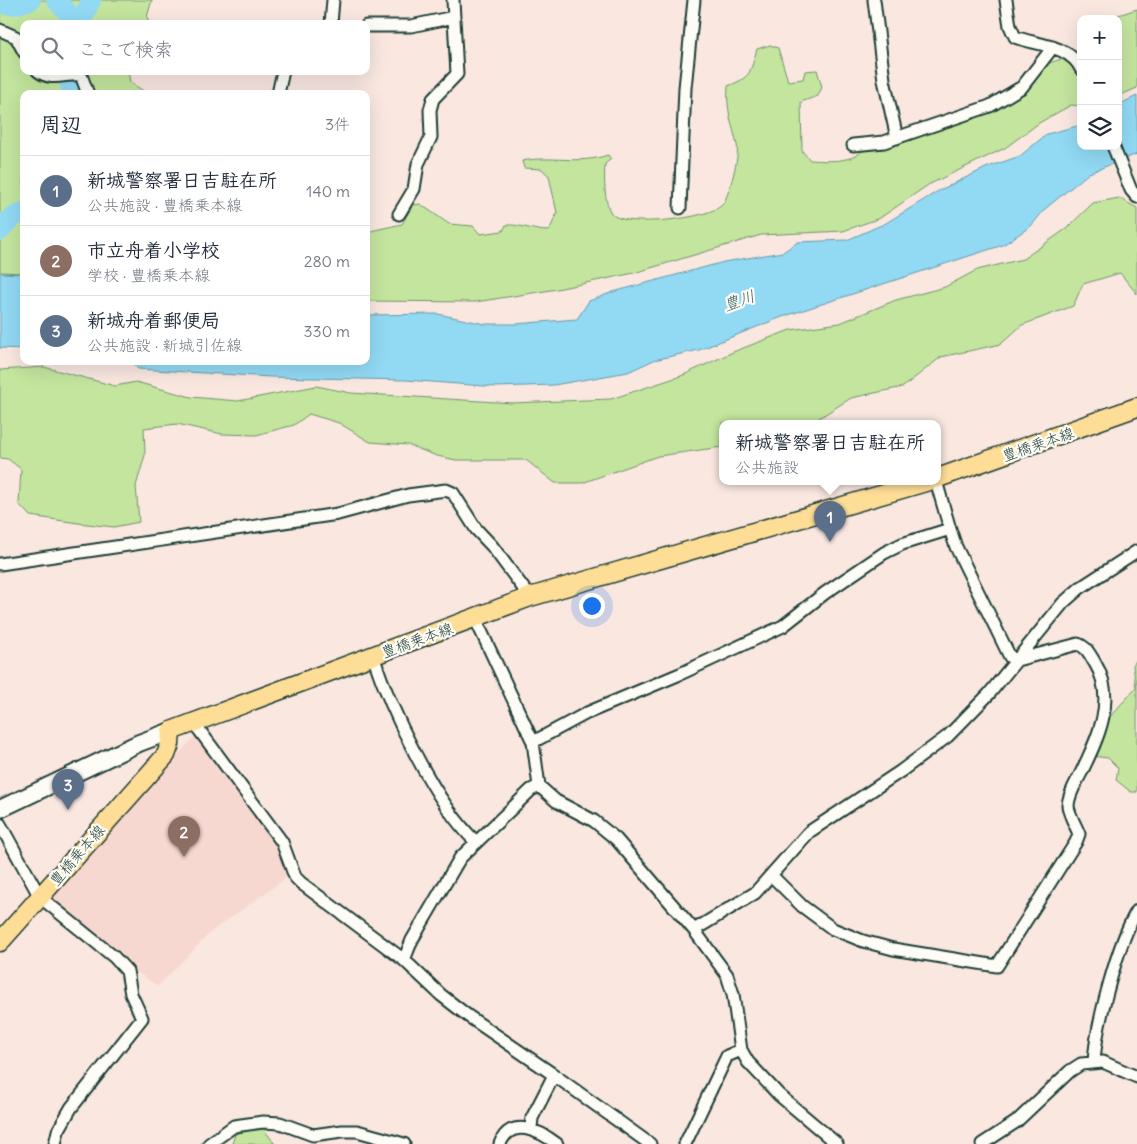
<!DOCTYPE html>
<html lang="ja">
<head>
<meta charset="utf-8">
<style>
	:root { --surface:#fff; --page:#f2f2f3; --text:#1f2937; --muted:#747a83; --line:#e0e1e3; --accent:#d93025 }
	body { margin:0; font-family:Delius,"Klee One",sans-serif; background:var(--page); color:var(--text) }
	.controls { position:absolute; right:15px; top:15px; display:grid; overflow:hidden; border-radius:10px; box-shadow:0 5px 20px #0002 }
	.controls button { width:45px; height:45px; display:grid; place-items:center; padding:0; border:0; border-bottom:1px solid var(--line); background:var(--surface); color:var(--text); font:25px sans-serif }
	.you { position:absolute; left:591px; top:605px; width:18px; height:18px; margin:-12px; border:4px solid #fff; border-radius:50%; background:#1a73e8; box-shadow:0 0 0 8px #1a73e833 }
	.badge { display:grid; place-items:center; width:32px; height:32px; border-radius:50%; background:var(--accent); color:#fff; font-size:16px; font-weight:700 }
	.pin { position:absolute; translate:-50% -41px; filter:drop-shadow(0 1px 2px #0008) }
	.pin::after { content:''; position:absolute; top:26px; width:18px; height:15px; background:inherit; clip-path:polygon(0 0,100% 0,50% 100%) }
	.popup { position:absolute; left:719px; top:420px; width:222px; height:65px; box-sizing:border-box; display:grid; place-content:center; border-radius:10px; background:var(--surface); filter:drop-shadow(0 1px 4px #0005); font-size:16px; white-space:nowrap; color:var(--muted) }
	.popup b { font-size:19px; color:var(--text) }
	.popup::after { content:''; position:absolute; left:50%; top:100%; margin-left:-10px; border:10px solid transparent; border-top-color:var(--surface) }
	.list { margin:0; padding:0; list-style:none }
	h2 { display:flex; justify-content:space-between; align-items:center; height:65px; margin:0; padding:0 20px; font-size:21px }
	h2 small { font-size:16px; font-weight:400; color:var(--muted) }
	.list li { display:grid; grid-template-columns:32px 1fr auto; gap:15px; align-items:center; box-sizing:border-box; height:70px; padding:0 20px; border-top:1px solid var(--line) }
	.list b { display:block; font-size:19px; white-space:nowrap }
	.list p { margin:0; font-size:16px; white-space:nowrap; color:var(--muted) }
	.list em { font-size:16px; font-style:normal; color:var(--muted) }
	.icon { flex:none; width:28px; height:28px; fill:none; stroke:currentColor; stroke-width:2; stroke-linecap:round; stroke-linejoin:round }
	.map { position:relative; flex:none; width:1137px; height:1144px; overflow:hidden }
	.search { position:absolute; background:var(--surface); box-shadow:0 5px 20px #0002; left:20px; top:20px; width:350px; height:55px; display:flex; align-items:center; gap:12px; box-sizing:border-box; padding:0 18px; border-radius:10px; color:var(--muted); font-size:19px }
	.panel { position:absolute; background:var(--surface); box-shadow:0 5px 20px #0002; left:20px; top:90px; width:350px; height:275px; border-radius:10px }
	.map>svg:first-child { display:block }
	.built { fill:#f6d8d0 }
	.green { fill:#c3e59e; stroke:#719169 }
	.water { fill:#92d9f4; stroke:#649ba7 }
	.lines { fill:none; stroke-linecap:round; stroke-linejoin:round }
	.river { stroke:#92d9f4; stroke-width:20 }
	.minor-casing { stroke:#1f3d34; stroke-width:15 }
	.secondary-casing { stroke:#1f3d34; stroke-width:20 }
	.primary-casing { stroke:#1f3d34; stroke-width:21 }
	.minor { stroke:#fdfcf7; stroke-width:11 }
	.secondary { stroke:#fdfcf7; stroke-width:16 }
	.primary { stroke:#fedd96; stroke-width:18 }
	.labels { text-anchor:middle; dominant-baseline:central; stroke-width:4.5; stroke-linejoin:round; paint-order:stroke }
	.street-label { font-size:15px; fill:#1f3d34; stroke:#fdfcf7 }
	.water-label { font-size:16px; font-style:italic; fill:#365c5a; stroke:#fdfcf7 }
</style>
</head>
<body>
<div class="map">
<svg width="1137" height="1144" viewBox="0 0 1137 1144">
	<rect width="100%" height="100%" fill="#f9e7e0"/>
	<filter id="ink" filterUnits="userSpaceOnUse"><feTurbulence type="fractalNoise" baseFrequency=".02" numOctaves="2"/><feDisplacementMap in="SourceGraphic" scale="10" xChannelSelector="R" yChannelSelector="G"/><feConvolveMatrix kernelMatrix="1 2 1 2 8 2 1 2 1" color-interpolation-filters="sRGB"/></filter>
	<g filter="url(#ink)">
		<path class="built" d="M196,735L277,846L287,869L285,879L212,931L158,986L128,966L51,898Z"/>
		<path class="green" d="M0,0H152L147,17L149,24H24V71H128L130,82L145,92V94H24V273L0,272Z
			M1137,9V88L1118,96V19H1106Z
			M770,45L778,48L788,81L803,79L805,71L817,70L822,87L818,96L801,102L802,151L810,160C826,161 850,163 862,151L884,148L960,119L996,110L1023,90L1046,64L1080,53L1081,49V106L1071,105L1039,123L1005,148L928,185L880,218L843,231L761,235L634,273L557,289L476,302L366,301V232L402,224L413,205L420,204L449,224L473,226L480,234L503,231L506,225C521,224 533,231 549,231L557,213L549,176L542,169L524,168L522,161C551,155 579,165 608,155L611,159L605,164C604,177 604,202 611,213C621,229 712,219 723,204C729,195 740,155 737,145C732,123 726,110 728,86C752,77 750,72 757,49Z
			M1119,198L1137,208V294L1120,273L1083,284L1073,306L1022,325L1001,344L941,357L903,387L851,398L816,420L805,423H722V447L658,456L582,483H555L526,460H456L437,456L408,445L370,442L339,423L309,414L294,425L256,435L222,434L177,424L144,428L145,455L136,486L139,522L114,527L78,523L30,516L19,504L21,469L8,459L0,458V370L44,367L115,386L136,382L191,397L238,401L316,386L351,393L512,403L611,399L681,376L733,352L790,330L840,323L896,300L945,287L977,270L1023,259L1066,229L1093,203Z
			M1137,659V792H1131L1116,780L1118,768L1108,758L1092,756C1091,730 1120,707 1136,688L1133,665Z
			M262,1127L275,1144H232L235,1134Z"/>
		<path class="water" d="M1137,96V154L1089,173L1045,209L1031,226L1003,245L782,317L699,350L654,360L628,372L554,385L497,387L406,380L271,377L138,369L130,361H366V315L438,314L485,324H515L577,319L589,301L613,292L724,262L783,252L798,242L847,240L886,223L940,190L988,167L1020,156L1047,134L1081,125V146H1118V105Z
			M0,273L24,274V349L0,348Z"/>
		<g class="lines">
			<path class="river" d="M56,0L69,14L73,24
				M0,4L14,5L31,0
				M76,24L84,16L91,0
				M65,71L73,94
				M0,231L11,218L24,212"/>
			<defs>
				<path id="minor" d="M874,0L884,80L897,138
					M1006,0L1010,26L1015,37C1036,45 1070,45 1081,69
					M331,24L333,0
					M366,26H411L454,17
					M0,30L16,37L24,52
					M38,71C52,82 66,73 81,75L88,94
					M278,94L283,71
					M853,145L884,142L990,106L1022,87L1053,47
					M1113,146L1131,190L1137,197
					M680,208L685,88L694,0
					M399,214L414,189L418,164L431,137L430,110L433,99L457,74L453,0
					M0,564L338,514L408,495L446,490L453,493L476,529L492,546L530,597
					M475,618L533,742L539,786L556,801L594,821L616,839L694,930L727,975L733,994L741,1050L748,1062L779,1095L837,1144
					M373,656C391,710 434,802 475,841
					M194,723L282,842L295,877L301,883L404,960L441,995L468,1016L554,1075L532,1118L531,1128
					M533,742L587,713L680,674L783,626L825,593L884,553L902,544L950,529L936,481
					M0,824L40,897L114,957L127,971L131,994L142,1018L71,1108L58,1131L55,1144
					M771,875L802,906L833,929L863,941L893,949L997,966L1076,842L1079,834C1076,826 1068,813 1068,805C1069,793 1076,783 1081,773C1098,738 1117,699 1095,663C1090,655 1087,647 1078,644L1017,660L1010,657L956,547L950,529
					M694,930L755,893L809,832L901,771L948,736L989,694L1063,603L1080,588L1137,551
					M404,960L412,940L460,858L531,790L539,786
					M1094,1062C1096,1025 1118,942 1137,911
					M554,1075L650,1144
					M209,1144L234,1126L263,1122L280,1123L313,1135L342,1131H357L404,1144
					M500,1144C510,1116 540,1131 557,1144
					M685,1144L727,1056L741,1050
					M982,1144L1016,1122L1070,1071L1081,1064L1103,1062L1137,1077"/>
				<path id="secondary" d="M0,809L139,743L171,731"/>
				<path id="primary" d="M938,478L1137,407
					M0,942L166,755L170,744L171,731L530,597L929,481"/>
			</defs>
			<use href="#minor" class="minor-casing"/>
			<use href="#secondary" class="secondary-casing"/>
			<use href="#primary" class="primary-casing"/>
			<use href="#minor" class="minor"/>
			<use href="#secondary" class="secondary"/>
			<use href="#primary" class="primary"/>
		</g>
	</g>
	<g class="labels">
		<g class="street-label">
			<text transform="translate(1038 444) rotate(-19)">豊橋乗本線</text>
			<text transform="translate(417 640) rotate(-20)">豊橋乗本線</text>
			<text transform="translate(77 855) rotate(-49)">豊橋乗本線</text>
		</g>
		<g class="water-label">
			<text transform="translate(739 300) rotate(-19)">豊川</text>
		</g>
	</g>
</svg>
<div class="controls">
<button>+</button>
<button>−</button>
<button><svg class="icon" aria-label="layers" viewBox="0 0 24 24"><path d="M12 4l9 5-9 5-9-5zM3 14l9 5 9-5"/></svg></button>
</div>
<div class="you"></div>
<div class="pin badge" style="left:830px;top:542px;background:#5c6f8a">1</div>
<div class="popup"><b>新城警察署日吉駐在所</b>公共施設</div>
<div class="pin badge" style="left:184px;top:857px;background:#8d6e63">2</div>
<div class="pin badge" style="left:68px;top:810px;background:#5c6f8a">3</div>
<div class="search"><svg class="icon" aria-label="search" viewBox="0 0 24 24"><circle cx="10" cy="10" r="6"/><path d="M15 15l6 6"/></svg>ここで検索</div>
<section class="panel">
<h2>周辺<small>3件</small></h2>
<ul class="list">
<li><span class="badge" style="background:#5c6f8a">1</span><div><b>新城警察署日吉駐在所</b><p>公共施設 · 豊橋乗本線</p></div><em>140 m</em></li>
<li><span class="badge" style="background:#8d6e63">2</span><div><b>市立舟着小学校</b><p>学校 · 豊橋乗本線</p></div><em>280 m</em></li>
<li><span class="badge" style="background:#5c6f8a">3</span><div><b>新城舟着郵便局</b><p>公共施設 · 新城引佐線</p></div><em>330 m</em></li>
</ul>
</section>
</div>
</body>
</html>
